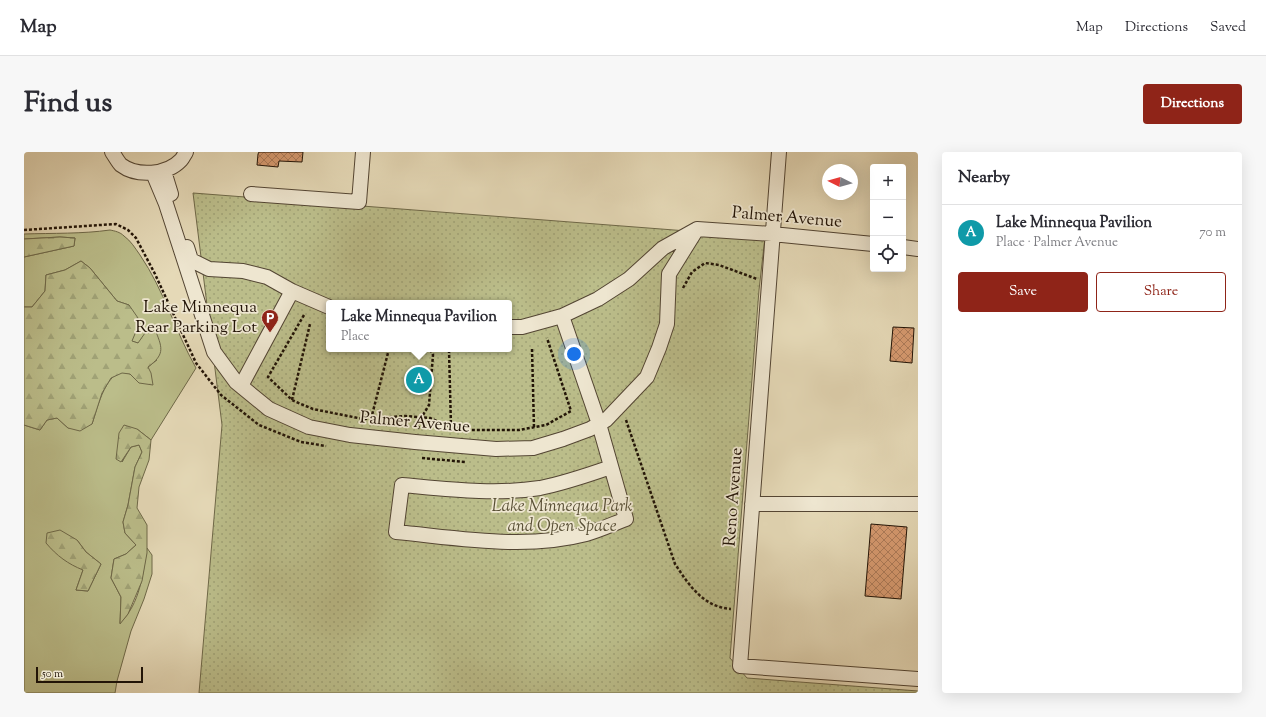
<!DOCTYPE html>
<html lang="en">
<head>
<meta charset="utf-8">
<style>
	:root { --surface:#fff; --page:#f7f7f7; --text:#2b2b33; --muted:#7c7c81; --line:#e1e1e2; --accent:#8f2418 }
	body { margin:0; font-family:"Sorts Mill Goudy",serif; background:var(--page); color:var(--text) }
	.controls { position:absolute; right:12px; top:12px; display:grid; overflow:hidden; border-radius:4px; box-shadow:0 4px 16px #0002 }
	.controls button { width:36px; height:36px; display:grid; place-items:center; padding:0; border:0; border-bottom:1px solid var(--line); background:var(--surface); color:var(--text); font:20px sans-serif }
	.compass { position:absolute; left:798px; top:12px; width:36px; height:36px; border-radius:50%; background:var(--surface); box-shadow:0 4px 16px #0002; rotate:275deg }
	.scale { position:absolute; left:12px; bottom:10px; width:107px; box-sizing:border-box; padding-left:4px; border:2px solid #221407; border-top:0; font-size:11px; line-height:14px; white-space:nowrap; color:#221407; -webkit-text-stroke:3px #eee6d0; paint-order:stroke }
	.you { position:absolute; left:550px; top:202px; width:14px; height:14px; margin:-10px; border:3px solid #fff; border-radius:50%; background:#1a73e8; box-shadow:0 0 0 6px #1a73e833 }
	.badge { display:grid; place-items:center; width:26px; height:26px; border-radius:50%; background:var(--accent); color:#fff; font-size:13px; font-weight:700 }
	.pin { position:absolute; translate:-50% -50%; border:2px solid #fff; box-shadow:0 1px 4px #0006 }
	.popup { position:absolute; left:302px; top:148px; width:186px; height:52px; box-sizing:border-box; display:grid; place-content:center; border-radius:4px; background:var(--surface); filter:drop-shadow(0 1px 3px #0005); font-size:13px; white-space:nowrap; color:var(--muted) }
	.popup b { font-size:15px; color:var(--text) }
	.popup::after { content:''; position:absolute; left:50%; top:100%; margin-left:-8px; border:8px solid transparent; border-top-color:var(--surface) }
	.list { margin:0; padding:0; list-style:none }
	h2 { display:flex; justify-content:space-between; align-items:center; height:52px; margin:0; padding:0 16px; font-size:17px }
	h2 small { font-size:13px; font-weight:400; color:var(--muted) }
	.list li { display:grid; grid-template-columns:26px 1fr auto; gap:12px; align-items:center; box-sizing:border-box; height:56px; padding:0 16px; border-top:1px solid var(--line) }
	.list b { display:block; font-size:15px; white-space:nowrap }
	.list p { margin:0; font-size:13px; white-space:nowrap; color:var(--muted) }
	.list em { font-size:13px; font-style:normal; color:var(--muted) }
	.actions { display:flex; gap:8px; padding:12px 16px }
	.actions a { flex:1; padding:9px 0; border:1px solid var(--accent); border-radius:4px; text-align:center; font-size:14px; color:var(--accent) }
	.actions .main { background:var(--accent); color:#fff }
	.icon { flex:none; width:22px; height:22px; fill:none; stroke:currentColor; stroke-width:2; stroke-linecap:round; stroke-linejoin:round }
	.map { position:relative; flex:none; width:894px; height:541px; overflow:hidden; border-radius:4px }
	header { display:flex; align-items:center; gap:24px; box-sizing:border-box; height:56px; padding:0 20px; background:var(--surface); border-bottom:1px solid var(--line) }
	header strong { font-size:19px }
	nav { display:flex; gap:22px; margin-inline-start:auto; font-size:14px }
	.intro { display:flex; align-items:center; justify-content:space-between; box-sizing:border-box; height:96px; padding:0 24px }
	h1 { margin:0; font-size:28px }
	.button { padding:10px 18px; border-radius:4px; background:var(--accent); color:#fff; font-size:14px; font-weight:700 }
	main { display:flex; gap:24px; padding:0 24px }
	aside { flex:1; background:var(--surface); border-radius:4px; box-shadow:0 4px 16px #0002 }
	.map>svg:first-child { display:block }
	.grass { fill:#bbbd8a; stroke:#6e6848; fill-rule:evenodd }
	.forest { fill:url(#forest-firs); stroke:#6e6848 }
	.park { fill:url(#park-dots); stroke:#6e6848; fill-rule:evenodd }
	.building { fill:url(#building-cross-hatch); stroke:#221407 }
	.lines { fill:none; stroke-linecap:round; stroke-linejoin:round }
	.minor-casing { stroke:#534533; stroke-width:16 }
	.path { stroke:#221407; stroke-width:2.5; stroke-dasharray:3 2; stroke-linecap:butt }
	.minor { stroke:#eee6d0; stroke-width:14 }
	.labels { text-anchor:middle; dominant-baseline:central; stroke-width:3.5; stroke-linejoin:round; paint-order:stroke }
	.street-label { font-size:17px; fill:#221407; stroke:#eee6d0 }
	.poi-label { font-size:17px; fill:#221407; stroke:#eee6d0; text-anchor:end }
	.park-label { font-size:17px; font-style:italic; fill:#584f35; stroke:#eee6d0 }
</style>
</head>
<body>
<header>
<strong>Map</strong>
<nav><a>Map</a><a>Directions</a><a>Saved</a></nav>
</header>
<div class="intro"><h1>Find us</h1><a class="button">Directions</a></div>
<main>
<div class="map">
<svg width="894" height="541" viewBox="0 0 894 541">
	<defs>
		<pattern id="forest-firs" width="22" height="20" patternUnits="userSpaceOnUse"><rect width="22" height="20" fill="#bbbd8a"/><path d="M5 1l3.5 6h-7zM16 11l3.5 6h-7z" fill="#a0a276"/></pattern>
		<pattern id="park-dots" width="8" height="8" patternUnits="userSpaceOnUse"><rect width="8" height="8" fill="#bbbd8a"/><path d="M2 2h.1M6 6h.1" fill="none" stroke="#a0a276" stroke-width="1.8" stroke-linecap="round"/></pattern>
		<pattern id="building-cross-hatch" width="8" height="8" patternUnits="userSpaceOnUse"><rect width="8" height="8" fill="#d69a70"/><path d="M0 0l8 8M0 8l8-8" fill="none" stroke="#ad7c5a"/></pattern>
	</defs>
	<rect width="100%" height="100%" fill="#e5d9b7"/>
	<filter id="stains"><feTurbulence type="fractalNoise" baseFrequency=".005" numOctaves="4"/><feColorMatrix values="0 0 0 0 .2 0 0 0 0 .09 0 0 0 0 .02 0 0 0 .5 -.17"/></filter>
	<radialGradient id="worn" r=".72"><stop offset=".6" stop-color="#630" stop-opacity="0"/><stop offset="1" stop-color="#630" stop-opacity=".3"/></radialGradient>
	<path class="grass" d="M86,78C91,79 96,80 100,84C107,89 111,96 116,103C140,138 151,179 172,216L127,288L113,277L98,310L107,295L115,293L118,300L111,315L104,353L99,370L101,381L112,393L102,402L90,407L87,426L97,445L96,471C116,452 119,422 123,396L128,403V422L120,447L107,479L93,529L91,541H0V273L16,278L23,268L33,266L44,276L68,272C73,258 83,211 106,222C109,224 112,228 115,231L124,215L133,208L114,191L107,189L113,177L105,153L93,149L66,116L57,109L41,118L22,123L21,139L8,155H0V105L50,94L51,86L36,85L0,87V82C29,81 58,82 86,78ZM53,388L62,400L77,412L64,439L52,438L59,418Z"/>
	<path class="forest" d="M36,85L51,86L50,94L0,105V87Z
		M57,109L66,116L93,149L105,153L114,166L113,177L108,189L114,191L121,181L132,180C139,197 140,203 124,215L127,221L129,233L115,231L106,222L98,221L87,226L78,241L68,272L56,279L44,276L33,266L23,268L16,278L0,273V155H8L21,139L22,123L41,118Z
		M100,273L113,277L127,288L125,308L115,335L113,356L123,373V401L118,429L104,462L96,472L97,445L87,426L90,407L102,402L112,393L101,381L99,370L104,353L111,315L118,300L115,293L107,295L97,310L92,307L95,281Z
		M36,378L53,388L62,400L77,412L64,439L52,438L59,418C44,412 33,404 22,391L23,381Z"/>
	<path class="park" d="M169,41L741,85L735,138L706,506L723,526L894,539V541H175L198,273ZM305,151H485V197H305Z"/>
	<path class="building" d="M235,0H279L278,10L255,9L254,15L233,13L234,2Z
		M869,175L890,176L888,211L866,209Z
		M387,217L404,219L403,238L386,237Z
		M847,372L883,375L877,447L841,444Z"/>
	<g class="lines">
		<defs>
			<path id="minor" d="M88,0C91,4 94,10 97,13C113,25 143,23 157,8C159,6 160,3 162,0
				M755,0L716,514L894,527
				M140,19L147,42
				M129,21L142,52L190,200L212,230L245,257L285,275L326,283L391,290L472,297L509,296L539,287L566,277L582,268L623,225L635,196L643,172L645,122L673,77
				M227,42L335,50L339,0
				M163,95L167,108L185,117L219,119L243,125L268,139L305,155
				M879,95L894,97
				M538,164L575,272L602,367C589,372 576,378 562,382C501,398 435,386 372,380L378,333C423,337 471,343 516,336C541,331 564,323 587,315
				M485,175H498L538,164L574,147L605,127L639,96L673,77L748,82L849,92
				M217,234L268,139
				M728,352H894"/>
		</defs>
		<use href="#minor" class="minor-casing"/>
		<path class="path" d="M0,78L92,72L104,78L112,86L131,122L172,211L197,243L235,273L277,290L302,294
			M659,136L668,120L681,111L695,113L733,127
			M280,163L244,225L268,248L277,252L289,257L339,267L381,264L406,266L429,276L447,278H495L522,273L547,259L523,186
			M508,197L510,276
			M425,198L427,275
			M268,248L286,172
			M347,267L365,197
			M602,268L651,412C665,433 679,455 707,457
			M394,277L396,268L405,253L409,203L406,197
			M398,306L441,310"/>
		<use href="#minor" class="minor"/>
	</g>
	<defs>
		<symbol id="parking-pin" viewBox="-11 -11 22 30"><path d="M0 17L-7.5 6A9.5 9.5 0 1 1 7.5 6Z" fill="#8f2418" stroke="#eee6d0"/><path d="M-3.5-5.5H1a3.5 3.5 0 0 1 0 7H-1V5.5H-3.5ZM-1-3.4V-.6H.8a1.4 1.4 0 0 0 0-2.8Z" fill="#fff"/></symbol>
	</defs>
	<g fill-rule="evenodd">
		<use href="#parking-pin" x="236" y="156" width="20" height="27"/>
	</g>
	<g class="labels">
		<g class="street-label">
			<text transform="translate(763 66) rotate(5)">Palmer Avenue</text>
			<text transform="translate(391 271) rotate(5)">Palmer Avenue</text>
			<text transform="translate(710 345) rotate(-86)">Reno Avenue</text>
		</g>
		<g class="poi-label">
			<text x="233" y="156">Lake Minnequa<tspan x="233" dy="20">Rear Parking Lot</tspan></text>
		</g>
		<g class="park-label">
			<text x="538" y="355">Lake Minnequa Park<tspan x="538" dy="20">and Open Space</tspan></text>
		</g>
	</g>
	<rect width="100%" height="100%" filter="url(#stains)"/>
	<rect width="100%" height="100%" fill="url(#worn)"/>
</svg>
<div class="controls">
<button>+</button>
<button>−</button>
<button><svg class="icon" aria-label="locate" viewBox="0 0 24 24"><circle cx="12" cy="12" r="6"/><path d="M12 2v4M12 18v4M2 12h4M18 12h4"/></svg></button>
</div>
<svg class="compass" viewBox="-18 -18 36 36"><path d="M0-13l5 13h-10z" fill="#e53935"/><path d="M0 13l5-13h-10z" fill="#7c7c81"/></svg>
<div class="scale">50 m</div>
<div class="you"></div>
<div class="pin badge" style="left:395px;top:228px;background:#0f9aa8">A</div>
<div class="popup"><b>Lake Minnequa Pavilion</b>Place</div>
</div>
<aside>
<h2>Nearby<small></small></h2>
<ul class="list">
<li><span class="badge" style="background:#0f9aa8">A</span><div><b>Lake Minnequa Pavilion</b><p>Place · Palmer Avenue</p></div><em>70 m</em></li>
</ul>
<div class="actions"><a class="main">Save</a><a>Share</a></div>
</aside>
</main>
</body>
</html>
